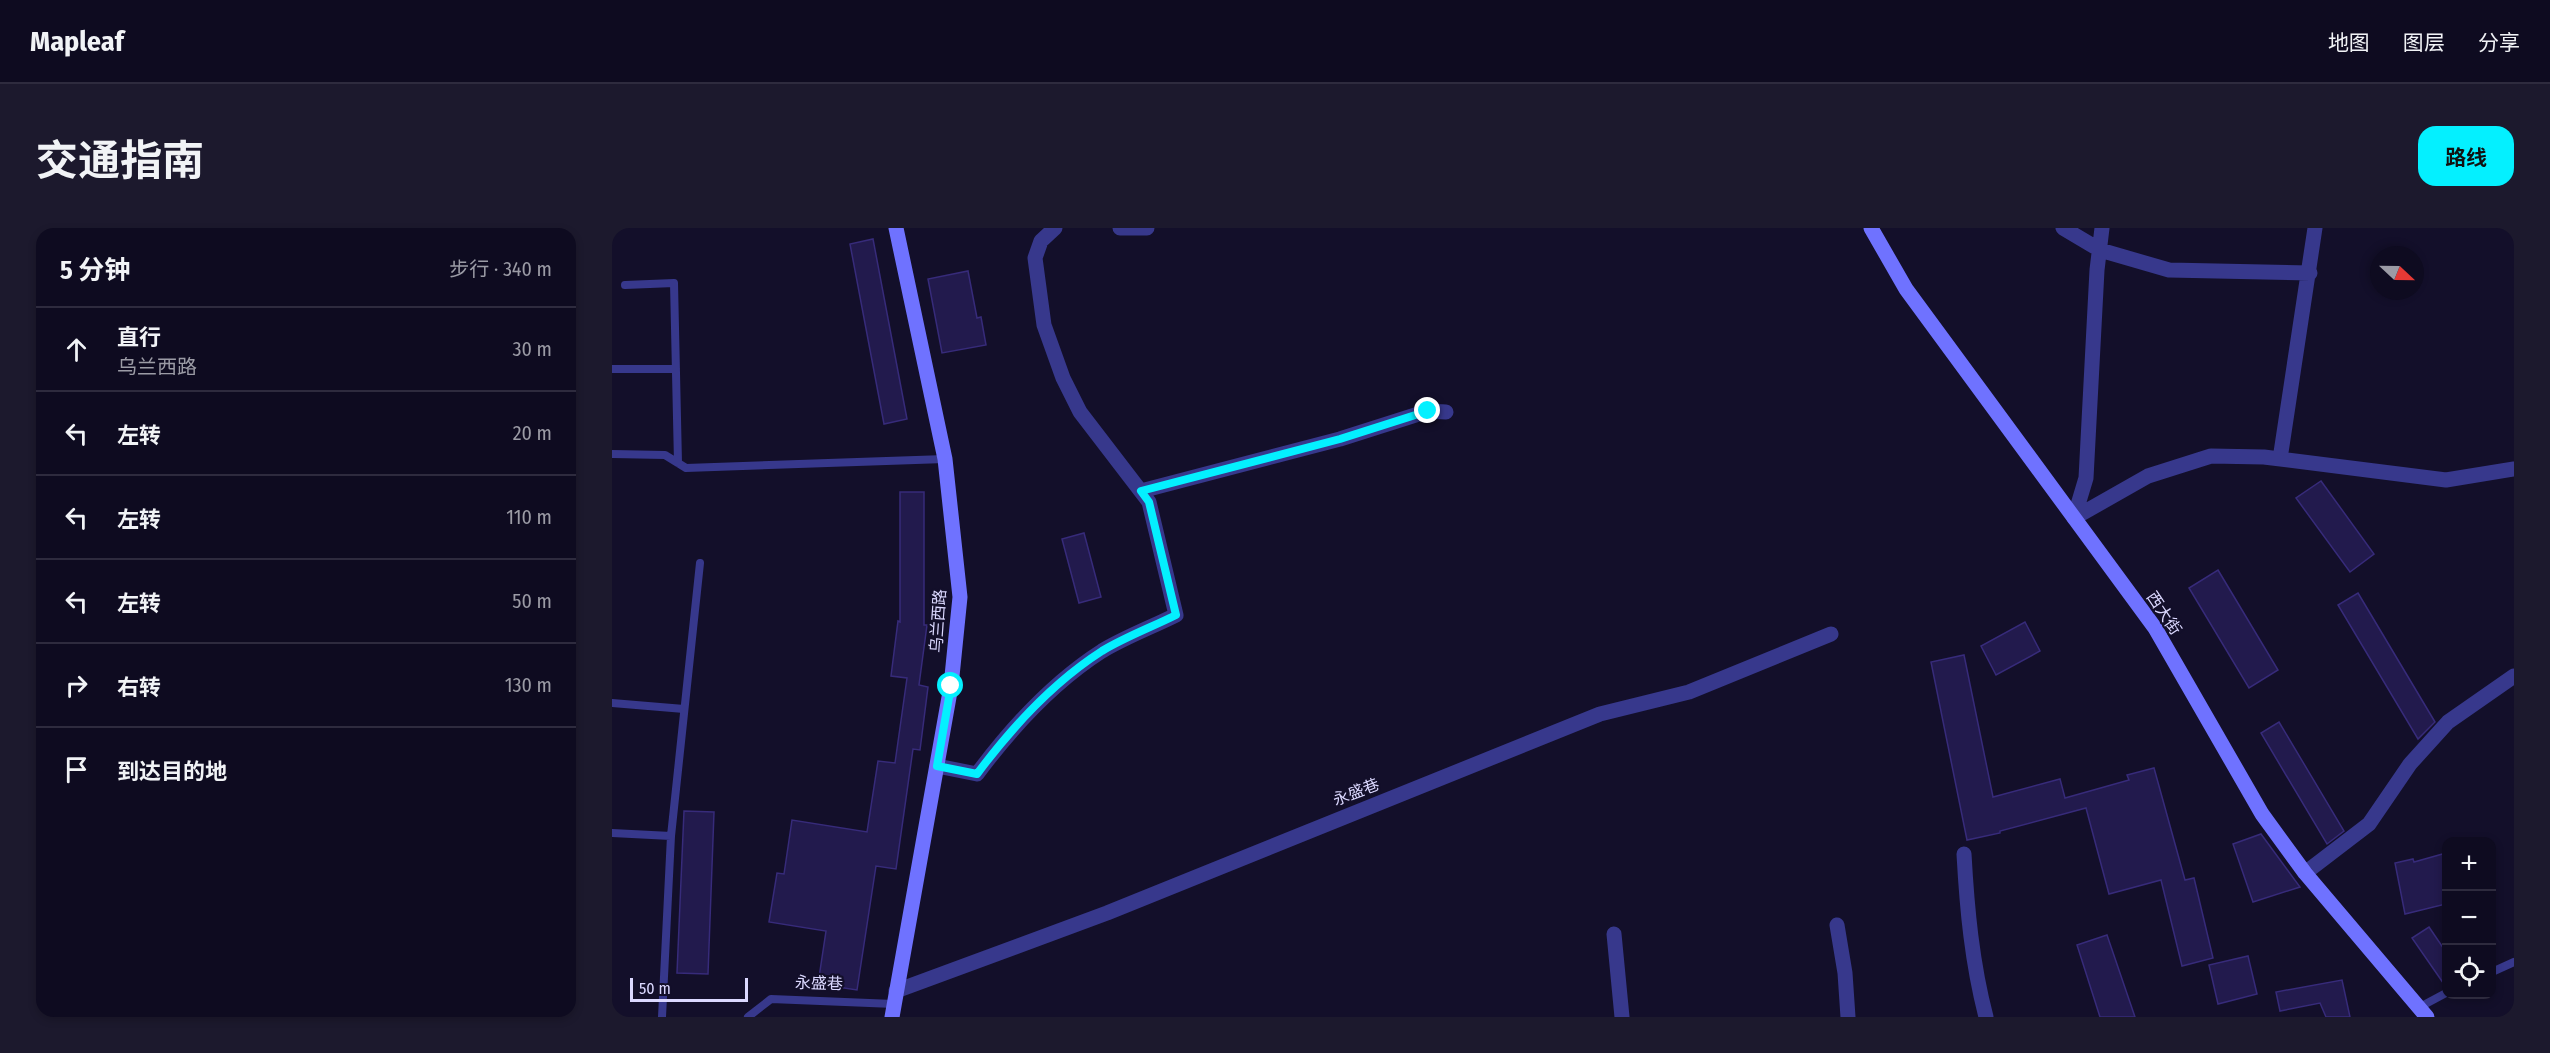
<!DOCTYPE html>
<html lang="zh">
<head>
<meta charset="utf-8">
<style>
	:root { --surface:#0e0b20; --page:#1c192d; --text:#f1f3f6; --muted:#9b9ba5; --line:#2e2b3e; --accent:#04f0ff }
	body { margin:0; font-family:"Fira Sans Condensed","Noto Sans SC",sans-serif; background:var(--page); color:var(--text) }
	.controls { position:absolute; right:18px; bottom:18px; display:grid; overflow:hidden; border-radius:12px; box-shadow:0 3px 9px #0003 }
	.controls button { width:54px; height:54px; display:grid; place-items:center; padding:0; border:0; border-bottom:2px solid var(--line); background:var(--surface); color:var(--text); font:30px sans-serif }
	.compass { position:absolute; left:1758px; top:18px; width:54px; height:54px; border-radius:50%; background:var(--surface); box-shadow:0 3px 9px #0003; rotate:112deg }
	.scale { position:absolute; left:18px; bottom:15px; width:118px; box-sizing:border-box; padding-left:6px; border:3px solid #dbd8ff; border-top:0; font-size:16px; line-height:21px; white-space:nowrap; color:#dbd8ff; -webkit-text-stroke:4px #130f2a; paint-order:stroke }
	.stop { position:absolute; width:18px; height:18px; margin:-14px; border:4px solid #04f0ff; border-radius:50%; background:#fff }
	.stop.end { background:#04f0ff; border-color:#fff; box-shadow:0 2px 6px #0008 }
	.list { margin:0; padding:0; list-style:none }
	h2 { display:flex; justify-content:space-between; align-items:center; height:78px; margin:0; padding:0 24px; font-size:26px }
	h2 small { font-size:20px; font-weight:400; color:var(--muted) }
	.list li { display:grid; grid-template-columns:39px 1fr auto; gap:18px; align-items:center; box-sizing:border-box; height:84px; padding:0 24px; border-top:2px solid var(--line) }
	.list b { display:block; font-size:22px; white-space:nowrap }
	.list p { margin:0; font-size:20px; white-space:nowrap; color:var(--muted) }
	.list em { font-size:20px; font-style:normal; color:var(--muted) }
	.icon { flex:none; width:33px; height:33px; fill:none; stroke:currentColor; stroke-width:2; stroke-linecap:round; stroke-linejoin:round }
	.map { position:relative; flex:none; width:1902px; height:789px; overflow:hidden; border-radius:18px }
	header { display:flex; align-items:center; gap:36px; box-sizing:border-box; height:84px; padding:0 30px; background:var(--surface); border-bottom:2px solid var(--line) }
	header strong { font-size:28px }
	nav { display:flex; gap:33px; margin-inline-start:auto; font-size:21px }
	.intro { display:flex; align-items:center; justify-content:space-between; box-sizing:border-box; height:144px; padding:0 36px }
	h1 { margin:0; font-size:42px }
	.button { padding:15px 27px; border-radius:18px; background:var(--accent); color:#111; font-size:21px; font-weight:700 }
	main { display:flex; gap:36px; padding:0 36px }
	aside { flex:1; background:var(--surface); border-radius:18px; box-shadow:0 3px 9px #0003 }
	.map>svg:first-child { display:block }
	.building { fill:#221a4d; stroke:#372b7a; stroke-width:1.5 }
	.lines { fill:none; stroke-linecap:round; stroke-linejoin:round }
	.lane { stroke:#37388c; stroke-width:8 }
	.street { stroke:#37388c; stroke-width:15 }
	.secondary { stroke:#6f72ff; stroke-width:15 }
	.route { stroke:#04f0ff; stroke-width:8 }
	.labels { text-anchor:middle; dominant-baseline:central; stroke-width:4.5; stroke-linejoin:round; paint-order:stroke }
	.street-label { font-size:16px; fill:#dbd8ff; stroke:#130f2a }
</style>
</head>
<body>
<header>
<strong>Mapleaf</strong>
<nav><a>地图</a><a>图层</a><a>分享</a></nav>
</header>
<div class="intro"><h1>交通指南</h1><a class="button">路线</a></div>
<main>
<aside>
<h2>5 分钟<small>步行 · 340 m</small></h2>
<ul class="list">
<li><svg class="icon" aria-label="ahead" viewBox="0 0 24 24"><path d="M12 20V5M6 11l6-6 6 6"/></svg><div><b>直行</b><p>乌兰西路</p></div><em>30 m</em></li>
<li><svg class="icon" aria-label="left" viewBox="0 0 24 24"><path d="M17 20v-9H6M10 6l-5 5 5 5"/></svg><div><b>左转</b></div><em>20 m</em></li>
<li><svg class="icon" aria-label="left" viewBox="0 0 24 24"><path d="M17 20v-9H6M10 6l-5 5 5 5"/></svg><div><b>左转</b></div><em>110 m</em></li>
<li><svg class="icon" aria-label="left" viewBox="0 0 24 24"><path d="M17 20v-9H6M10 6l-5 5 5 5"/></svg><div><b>左转</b></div><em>50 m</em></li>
<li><svg class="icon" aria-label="right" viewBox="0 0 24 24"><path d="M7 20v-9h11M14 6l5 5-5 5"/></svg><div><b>右转</b></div><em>130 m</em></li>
<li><svg class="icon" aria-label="arrive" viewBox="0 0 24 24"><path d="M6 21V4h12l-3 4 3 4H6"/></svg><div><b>到达目的地</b></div></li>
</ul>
</aside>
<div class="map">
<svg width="1902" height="789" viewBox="0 0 1902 789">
	<rect width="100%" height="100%" fill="#130f2a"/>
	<path class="building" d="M261,11L295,191L272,196L238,16Z
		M356,43L365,90L369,89L374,117L330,125L316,51Z
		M1709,253L1762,326L1738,344L1684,270Z
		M288,264H312V397H315L307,457L316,459L308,522L301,521L284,641L264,638L245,762L206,756L214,703L157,694L165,645L172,646L180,592L255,604L266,533L283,535L295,450L279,448L286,393L288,394Z
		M472,305L489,369L467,375L450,311Z
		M1606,342L1666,442L1637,460L1577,360Z
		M1746,365L1823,494L1806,511L1726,377Z
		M1413,394L1428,423L1384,447L1369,418Z
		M1352,427L1381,569L1448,551L1453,570L1517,552L1515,547L1542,540L1573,652L1582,650L1601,730L1570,738L1549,652L1497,666L1474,580L1388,603V605L1355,612L1319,434Z
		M1667,494L1732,603L1715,616L1649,505Z
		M72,583L102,584L96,746L65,745Z
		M1649,606L1688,659L1641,674L1621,616Z
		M1834,625V676L1793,686L1783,635L1801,631L1802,634Z
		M1817,699L1834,724V759L1800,710Z
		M1495,707L1523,789H1488L1465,717Z
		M1636,728L1645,766L1606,776L1597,737Z
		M1730,752L1738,789H1714L1708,775L1668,783L1664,764Z"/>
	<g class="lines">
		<path class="lane" d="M13,57L62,55L66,235
			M0,141H64
			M0,226L53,227L74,240L333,231
			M0,475L72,481
			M0,605L59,608
			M1880,744L1902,734
			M1806,780L1834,765
			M50,789L59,608L88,335
			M136,789L159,771L282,776"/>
		<path class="street" d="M508,0H535
			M1451,0L1488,22L1557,42L1698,45
			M1668,231L1703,0
			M529,263L728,211L816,183L834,184
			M1462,290L1536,248L1599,228L1652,229L1834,252L1902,241
			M1462,290L1474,250L1485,42L1490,0
			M325,538L365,546C400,499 440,455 490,423C513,409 540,399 564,387L537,274L468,184L451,150L432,97L423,30L429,13L443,0
			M1352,626C1355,681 1360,735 1374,789
			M1693,645L1757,596L1798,536L1836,494L1902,448
			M1225,697L1233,745L1236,789
			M1002,706L1010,789
			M284,763L495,685L988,486L1077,464L1219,406"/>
		<path class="secondary" d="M1259,0L1294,61L1543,400L1650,586L1693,645L1815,789
			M280,789L339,458L348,369L333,231L284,0"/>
	</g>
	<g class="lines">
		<path class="route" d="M339,458L325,538L365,546C400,499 440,455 490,423C513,409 540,399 564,387L537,274L529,263L728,211L816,183"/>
	</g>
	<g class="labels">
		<g class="street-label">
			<text transform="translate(1552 385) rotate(56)">西大街</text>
			<text transform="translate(326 393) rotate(-86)">乌兰西路</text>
			<text transform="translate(744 564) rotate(-21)">永盛巷</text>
			<text transform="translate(207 755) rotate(2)">永盛巷</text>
		</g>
	</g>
</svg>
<div class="controls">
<button>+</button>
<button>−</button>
<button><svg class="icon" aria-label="locate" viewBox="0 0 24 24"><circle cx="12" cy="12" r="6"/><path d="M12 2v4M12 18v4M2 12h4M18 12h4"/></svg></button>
</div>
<svg class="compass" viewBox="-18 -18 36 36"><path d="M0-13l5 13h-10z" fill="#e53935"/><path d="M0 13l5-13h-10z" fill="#9b9ba5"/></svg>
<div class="scale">50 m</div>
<div class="stop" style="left:339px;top:458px"></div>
<div class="stop end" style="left:816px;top:183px"></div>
</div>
</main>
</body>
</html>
